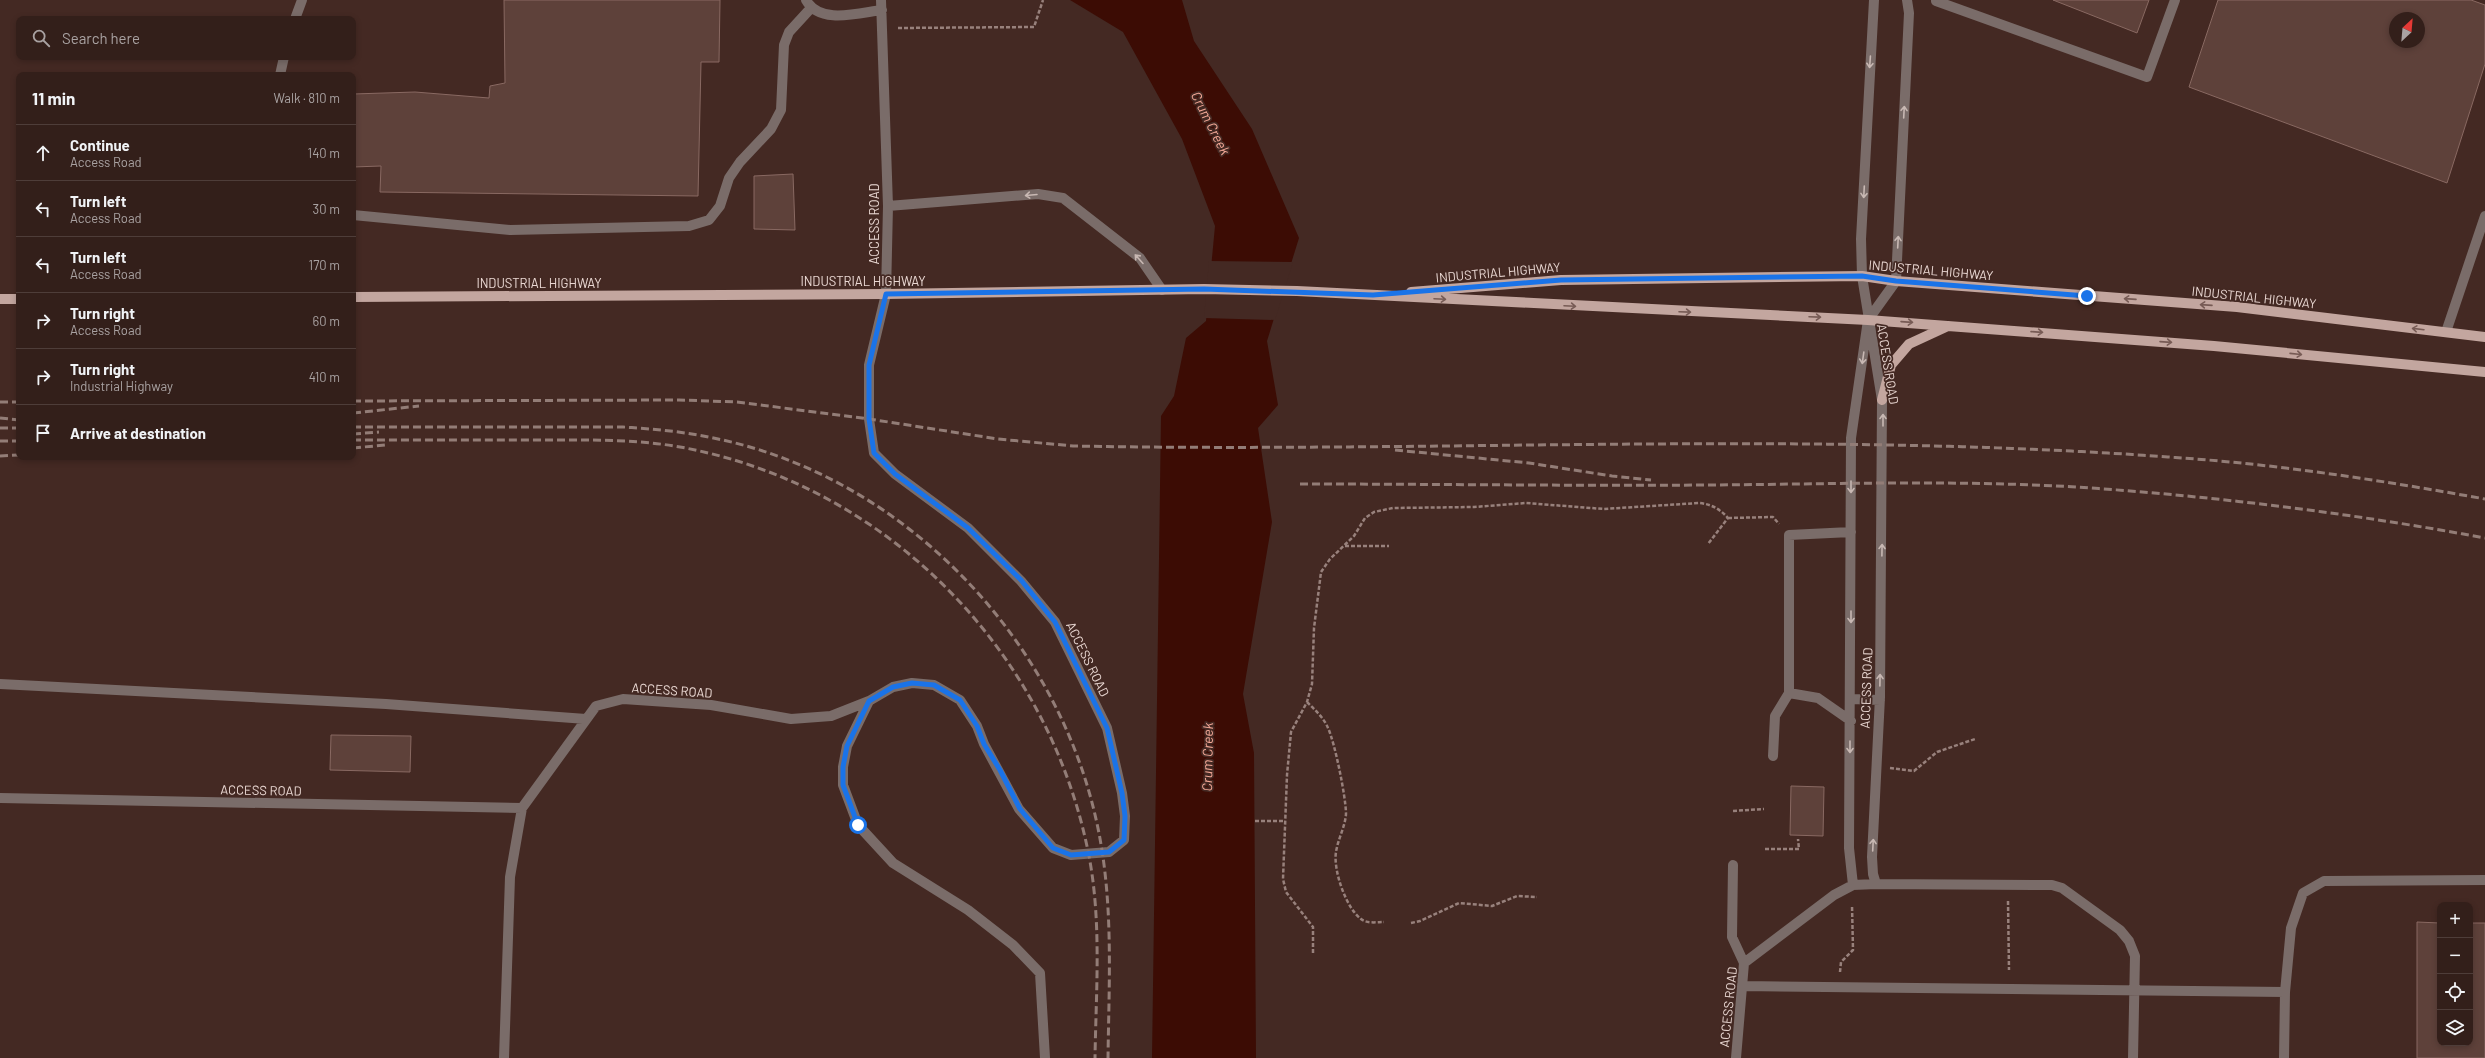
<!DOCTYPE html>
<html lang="en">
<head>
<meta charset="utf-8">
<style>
	:root { --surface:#331f1a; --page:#3b2723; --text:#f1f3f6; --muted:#a9a2a2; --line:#4e3d39 }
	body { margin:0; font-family:Barlow,sans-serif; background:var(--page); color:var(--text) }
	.controls { position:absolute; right:12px; bottom:12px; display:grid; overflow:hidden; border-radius:8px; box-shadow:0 2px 6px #0003 }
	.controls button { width:36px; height:36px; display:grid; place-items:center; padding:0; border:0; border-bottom:1px solid var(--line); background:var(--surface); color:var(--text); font:20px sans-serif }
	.compass { position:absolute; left:2389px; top:12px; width:36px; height:36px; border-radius:50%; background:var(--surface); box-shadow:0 2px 6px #0003; rotate:26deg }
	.stop { position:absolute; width:12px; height:12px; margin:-9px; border:3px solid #1a73e8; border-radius:50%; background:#fff }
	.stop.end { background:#1a73e8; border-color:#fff; box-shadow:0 1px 4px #0008 }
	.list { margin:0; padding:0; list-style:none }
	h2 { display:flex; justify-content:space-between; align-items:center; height:52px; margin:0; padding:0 16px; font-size:17px }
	h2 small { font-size:13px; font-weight:400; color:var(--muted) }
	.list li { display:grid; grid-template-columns:26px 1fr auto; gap:12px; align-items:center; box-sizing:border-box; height:56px; padding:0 16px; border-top:1px solid var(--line) }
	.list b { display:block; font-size:15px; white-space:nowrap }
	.list p { margin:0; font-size:13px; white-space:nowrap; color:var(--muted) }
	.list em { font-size:13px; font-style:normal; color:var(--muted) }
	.icon { flex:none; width:22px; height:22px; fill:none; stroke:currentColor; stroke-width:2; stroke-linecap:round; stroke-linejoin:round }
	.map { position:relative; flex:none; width:2485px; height:1058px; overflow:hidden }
	.search { position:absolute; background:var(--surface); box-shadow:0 2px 6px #0003; left:16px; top:16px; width:340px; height:44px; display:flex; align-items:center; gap:10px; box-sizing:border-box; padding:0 14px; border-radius:8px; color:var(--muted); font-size:15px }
	.panel { position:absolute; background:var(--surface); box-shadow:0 2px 6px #0003; left:16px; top:72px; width:340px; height:388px; border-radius:8px }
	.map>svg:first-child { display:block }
	.water { fill:#3c0c04 }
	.pier { fill:#442923 }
	.building { fill:#5e413a; stroke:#896962; fill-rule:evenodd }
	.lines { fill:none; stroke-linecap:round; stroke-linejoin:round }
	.path { stroke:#98817c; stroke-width:2.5; stroke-dasharray:4 2; stroke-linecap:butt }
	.minor { stroke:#7a6c69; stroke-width:10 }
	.major { stroke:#c3a69f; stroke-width:10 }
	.rail { stroke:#937d77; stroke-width:3; stroke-dasharray:8 4; stroke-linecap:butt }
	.oneway { stroke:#c8b8b3 }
	.oneway2 { stroke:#775b55 }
	.route { stroke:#1a73e8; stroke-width:5 }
	.labels { text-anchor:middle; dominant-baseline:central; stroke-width:3.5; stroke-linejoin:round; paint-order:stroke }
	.street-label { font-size:13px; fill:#ead8d3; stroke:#442923 }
	.water-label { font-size:14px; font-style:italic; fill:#f5a997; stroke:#442923 }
</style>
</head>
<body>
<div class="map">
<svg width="2485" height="1058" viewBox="0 0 2485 1058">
	<rect width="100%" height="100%" fill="#442923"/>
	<path class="water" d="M1070,0H1182L1194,41L1252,129L1299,238L1267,341L1278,405L1258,428L1272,522L1243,694L1254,753L1256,1058H1152L1161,416L1174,396L1186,338L1206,321L1215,226L1182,139L1123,32Z"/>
	<path class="pier" d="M1209,261L1293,262L1275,320L1204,318Z"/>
	<path class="building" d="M504,0H720L719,62H701L698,196L380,192L381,166L353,167V94L415,92L489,98L490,86L505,83Z
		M2053,0H2149L2137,33Z
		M2218,0H2471L2485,5V64L2447,183L2189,87ZM2395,18H2419V42H2395Z
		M793,174L795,230L754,229V176Z
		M331,735L411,736L410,772L330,770Z
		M1791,786L1824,787L1823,836L1790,835Z
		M2417,922L2440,923V1043H2470V923H2485V1058H2417Z"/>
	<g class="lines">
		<path class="path" d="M898,28L1034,27L1043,0
			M1728,518L1773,517L1779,524
			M1345,546H1389
			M1307,702C1315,710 1324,718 1328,728C1335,743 1346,798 1346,814C1345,827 1338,839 1336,852C1333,870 1346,908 1361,919C1367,924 1377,922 1384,922
			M1890,768L1914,771L1937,752L1975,739
			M1733,811L1764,809
			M1255,821H1285
			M1765,849H1799L1798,839
			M2008,901L2009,970
			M1411,923L1420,921L1459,903L1492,906L1517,896L1537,897
			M1313,953V927L1286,892L1283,879L1287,775L1291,732L1307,702L1312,684L1314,628L1321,572L1330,559L1354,536L1365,518L1374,512L1393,508L1474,507L1526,503L1604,509L1699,503C1711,504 1720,509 1728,518L1708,544
			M1840,972L1841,962L1853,950L1852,905"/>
		<path class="minor" d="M806,0C820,25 858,13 882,10
			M881,0L888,206L886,294L869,365V419L874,453L895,474L968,528L1021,581L1055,622L1107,728L1122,793L1125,816L1124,840L1109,852L1071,855L1053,848L1019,809L984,744L977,726L960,700L934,685L912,683L893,687L869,701L847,746L843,767V785L858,825L893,863L968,910L1013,945L1040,973L1045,1058
			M1874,0L1861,239L1862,276L1882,400L1880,697L1872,857L1873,874L1876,884
			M1936,1L2147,77L2175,0
			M295,19L302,0
			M280,75L284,57
			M888,206L1038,194L1063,198L1140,258L1162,290
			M353,215L510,230L689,226L709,220L720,206L729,178L740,162L771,129L781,110L784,45L789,32L811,8
			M2446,332L2485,216
			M0,684L386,704L586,719
			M1789,693L1818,698L1851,721
			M1851,699L1880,700
			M1773,756L1775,716L1789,693V535L1851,532
			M0,798L522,808
			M1733,865L1732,937L1744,963
			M1853,885L1849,848L1851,438L1868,320L1896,281L1909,13L1907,0
			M1743,986L2285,992
			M504,1058L510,877L522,808L596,706L623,699L711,705L791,719L831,716L869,701
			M1736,1058L1744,963L1834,895L1853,885L1876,884L2052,885L2062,888L2120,930L2129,941L2135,956L2133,1058
			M2284,1058L2285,992L2291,928L2303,893L2324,881L2485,880"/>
		<path class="major" d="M1411,292L1561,280L1862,276L1896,281L2237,307L2485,337
			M353,297L886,294L1204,289L1297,291L1868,320L2214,346L2485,372
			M0,299H19
			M1882,400L1891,365L1909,344L1948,326"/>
		<path class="rail" d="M353,401L679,400L737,402L869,419L998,439L1073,446C1442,453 1813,430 2182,458C2283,465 2385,481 2485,499
			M0,402H19
			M353,413L419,406
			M0,418L19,420
			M353,427H623C655,429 687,432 718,439C903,478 1055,636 1096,819C1114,898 1109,978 1108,1058
			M0,428H19
			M353,434L379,432
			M353,440C416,440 479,440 543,440C589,440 635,439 680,447C885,484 1047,649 1088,851C1102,919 1096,990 1095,1058
			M0,441H19
			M353,448L385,445
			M1395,450L1529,463L1612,476L1651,480
			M0,456L19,455
			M1300,484C1437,484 1574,486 1712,485C1833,484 1955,480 2076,487C2213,496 2350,513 2485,538"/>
	</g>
	<defs><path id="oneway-shaft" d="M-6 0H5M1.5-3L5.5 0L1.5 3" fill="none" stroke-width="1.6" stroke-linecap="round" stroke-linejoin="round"/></defs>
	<g class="oneway">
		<use href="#oneway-shaft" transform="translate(1870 62) rotate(94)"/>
		<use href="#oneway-shaft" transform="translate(1904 112) rotate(-87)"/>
		<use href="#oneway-shaft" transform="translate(1864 192) rotate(93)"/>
		<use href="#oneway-shaft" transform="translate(1031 195) rotate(175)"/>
		<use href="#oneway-shaft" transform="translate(1898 242) rotate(-87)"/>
		<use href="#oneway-shaft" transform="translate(1139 259) rotate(-132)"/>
		<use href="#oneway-shaft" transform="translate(1863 358) rotate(98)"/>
		<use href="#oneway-shaft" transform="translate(1883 420) rotate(-90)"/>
		<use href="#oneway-shaft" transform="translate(1851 487) rotate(90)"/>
		<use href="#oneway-shaft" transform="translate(1882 550) rotate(-89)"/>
		<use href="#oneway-shaft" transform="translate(1851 617) rotate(90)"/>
		<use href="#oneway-shaft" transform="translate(1880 680) rotate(-89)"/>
		<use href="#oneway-shaft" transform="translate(1850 747) rotate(90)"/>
		<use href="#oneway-shaft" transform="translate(1873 845) rotate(-87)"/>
	</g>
	<g class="oneway2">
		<use href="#oneway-shaft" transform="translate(1440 299) rotate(3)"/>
		<use href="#oneway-shaft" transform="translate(2130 299) rotate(-176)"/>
		<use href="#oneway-shaft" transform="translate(2206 305) rotate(-176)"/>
		<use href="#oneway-shaft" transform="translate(1570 306) rotate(3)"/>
		<use href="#oneway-shaft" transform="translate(1685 312) rotate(2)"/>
		<use href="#oneway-shaft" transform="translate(1815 317) rotate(2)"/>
		<use href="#oneway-shaft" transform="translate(1907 322) rotate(4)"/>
		<use href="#oneway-shaft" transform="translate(2418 329) rotate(-173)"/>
		<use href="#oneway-shaft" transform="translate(2037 332) rotate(4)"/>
		<use href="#oneway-shaft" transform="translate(2166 342) rotate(4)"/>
		<use href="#oneway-shaft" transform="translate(2296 354) rotate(6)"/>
	</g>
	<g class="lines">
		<path class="route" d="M858,825L843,785V767L847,746L869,701L893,687L912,683L934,685L960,700L977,726L984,744L1000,770L1020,809L1053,848L1071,855L1109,852L1124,840L1125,816L1122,793L1107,728L1055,622L1021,580L968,528L895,474L874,453L869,419V365L886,294L1204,289L1373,295L1561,280L1862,276L1896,281L2087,296"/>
	</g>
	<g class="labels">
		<g class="street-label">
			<text transform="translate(874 224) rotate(-90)">ACCESS ROAD</text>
			<text transform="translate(1931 270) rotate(5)">INDUSTRIAL HIGHWAY</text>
			<text transform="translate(1498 272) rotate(-5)">INDUSTRIAL HIGHWAY</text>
			<text x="863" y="281">INDUSTRIAL HIGHWAY</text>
			<text x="539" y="283">INDUSTRIAL HIGHWAY</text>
			<text transform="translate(2254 297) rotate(6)">INDUSTRIAL HIGHWAY</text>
			<text transform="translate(1888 364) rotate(81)">ACCESS ROAD</text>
			<text transform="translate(1088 659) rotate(64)">ACCESS ROAD</text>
			<text transform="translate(1866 688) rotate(-88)">ACCESS ROAD</text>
			<text transform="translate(672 690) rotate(4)">ACCESS ROAD</text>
			<text transform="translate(261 790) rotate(1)">ACCESS ROAD</text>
			<text transform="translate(1728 1007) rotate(-84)">ACCESS ROAD</text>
		</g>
		<g class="water-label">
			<text transform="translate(1211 123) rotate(63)">Crum Creek</text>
			<text transform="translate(1207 757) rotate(-89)">Crum Creek</text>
		</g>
	</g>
</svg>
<div class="controls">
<button>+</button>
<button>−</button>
<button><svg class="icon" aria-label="locate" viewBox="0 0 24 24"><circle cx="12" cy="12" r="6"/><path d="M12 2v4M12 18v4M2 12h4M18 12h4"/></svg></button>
<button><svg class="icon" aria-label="layers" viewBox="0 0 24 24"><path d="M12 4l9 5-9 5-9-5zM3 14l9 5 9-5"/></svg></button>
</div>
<svg class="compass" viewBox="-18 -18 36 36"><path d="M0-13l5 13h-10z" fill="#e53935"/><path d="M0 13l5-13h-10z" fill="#a9a2a2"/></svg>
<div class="stop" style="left:858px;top:825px"></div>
<div class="stop end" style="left:2087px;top:296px"></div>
<div class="search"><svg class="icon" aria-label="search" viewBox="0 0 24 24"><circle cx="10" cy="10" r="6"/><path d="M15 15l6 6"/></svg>Search here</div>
<section class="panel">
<h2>11 min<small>Walk · 810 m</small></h2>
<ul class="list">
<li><svg class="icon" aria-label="ahead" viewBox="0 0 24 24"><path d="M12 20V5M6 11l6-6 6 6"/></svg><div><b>Continue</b><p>Access Road</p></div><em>140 m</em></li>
<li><svg class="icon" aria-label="left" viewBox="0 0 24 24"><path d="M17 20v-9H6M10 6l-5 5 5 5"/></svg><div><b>Turn left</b><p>Access Road</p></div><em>30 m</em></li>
<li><svg class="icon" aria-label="left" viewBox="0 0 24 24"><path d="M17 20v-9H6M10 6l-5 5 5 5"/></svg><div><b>Turn left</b><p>Access Road</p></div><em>170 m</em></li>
<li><svg class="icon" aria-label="right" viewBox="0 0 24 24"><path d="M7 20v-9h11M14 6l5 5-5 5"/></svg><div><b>Turn right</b><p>Access Road</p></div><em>60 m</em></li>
<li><svg class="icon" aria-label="right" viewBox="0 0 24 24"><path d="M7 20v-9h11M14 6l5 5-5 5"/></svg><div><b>Turn right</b><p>Industrial Highway</p></div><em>410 m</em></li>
<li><svg class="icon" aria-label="arrive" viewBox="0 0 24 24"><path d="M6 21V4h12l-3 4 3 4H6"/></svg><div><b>Arrive at destination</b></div></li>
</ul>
</section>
</div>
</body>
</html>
